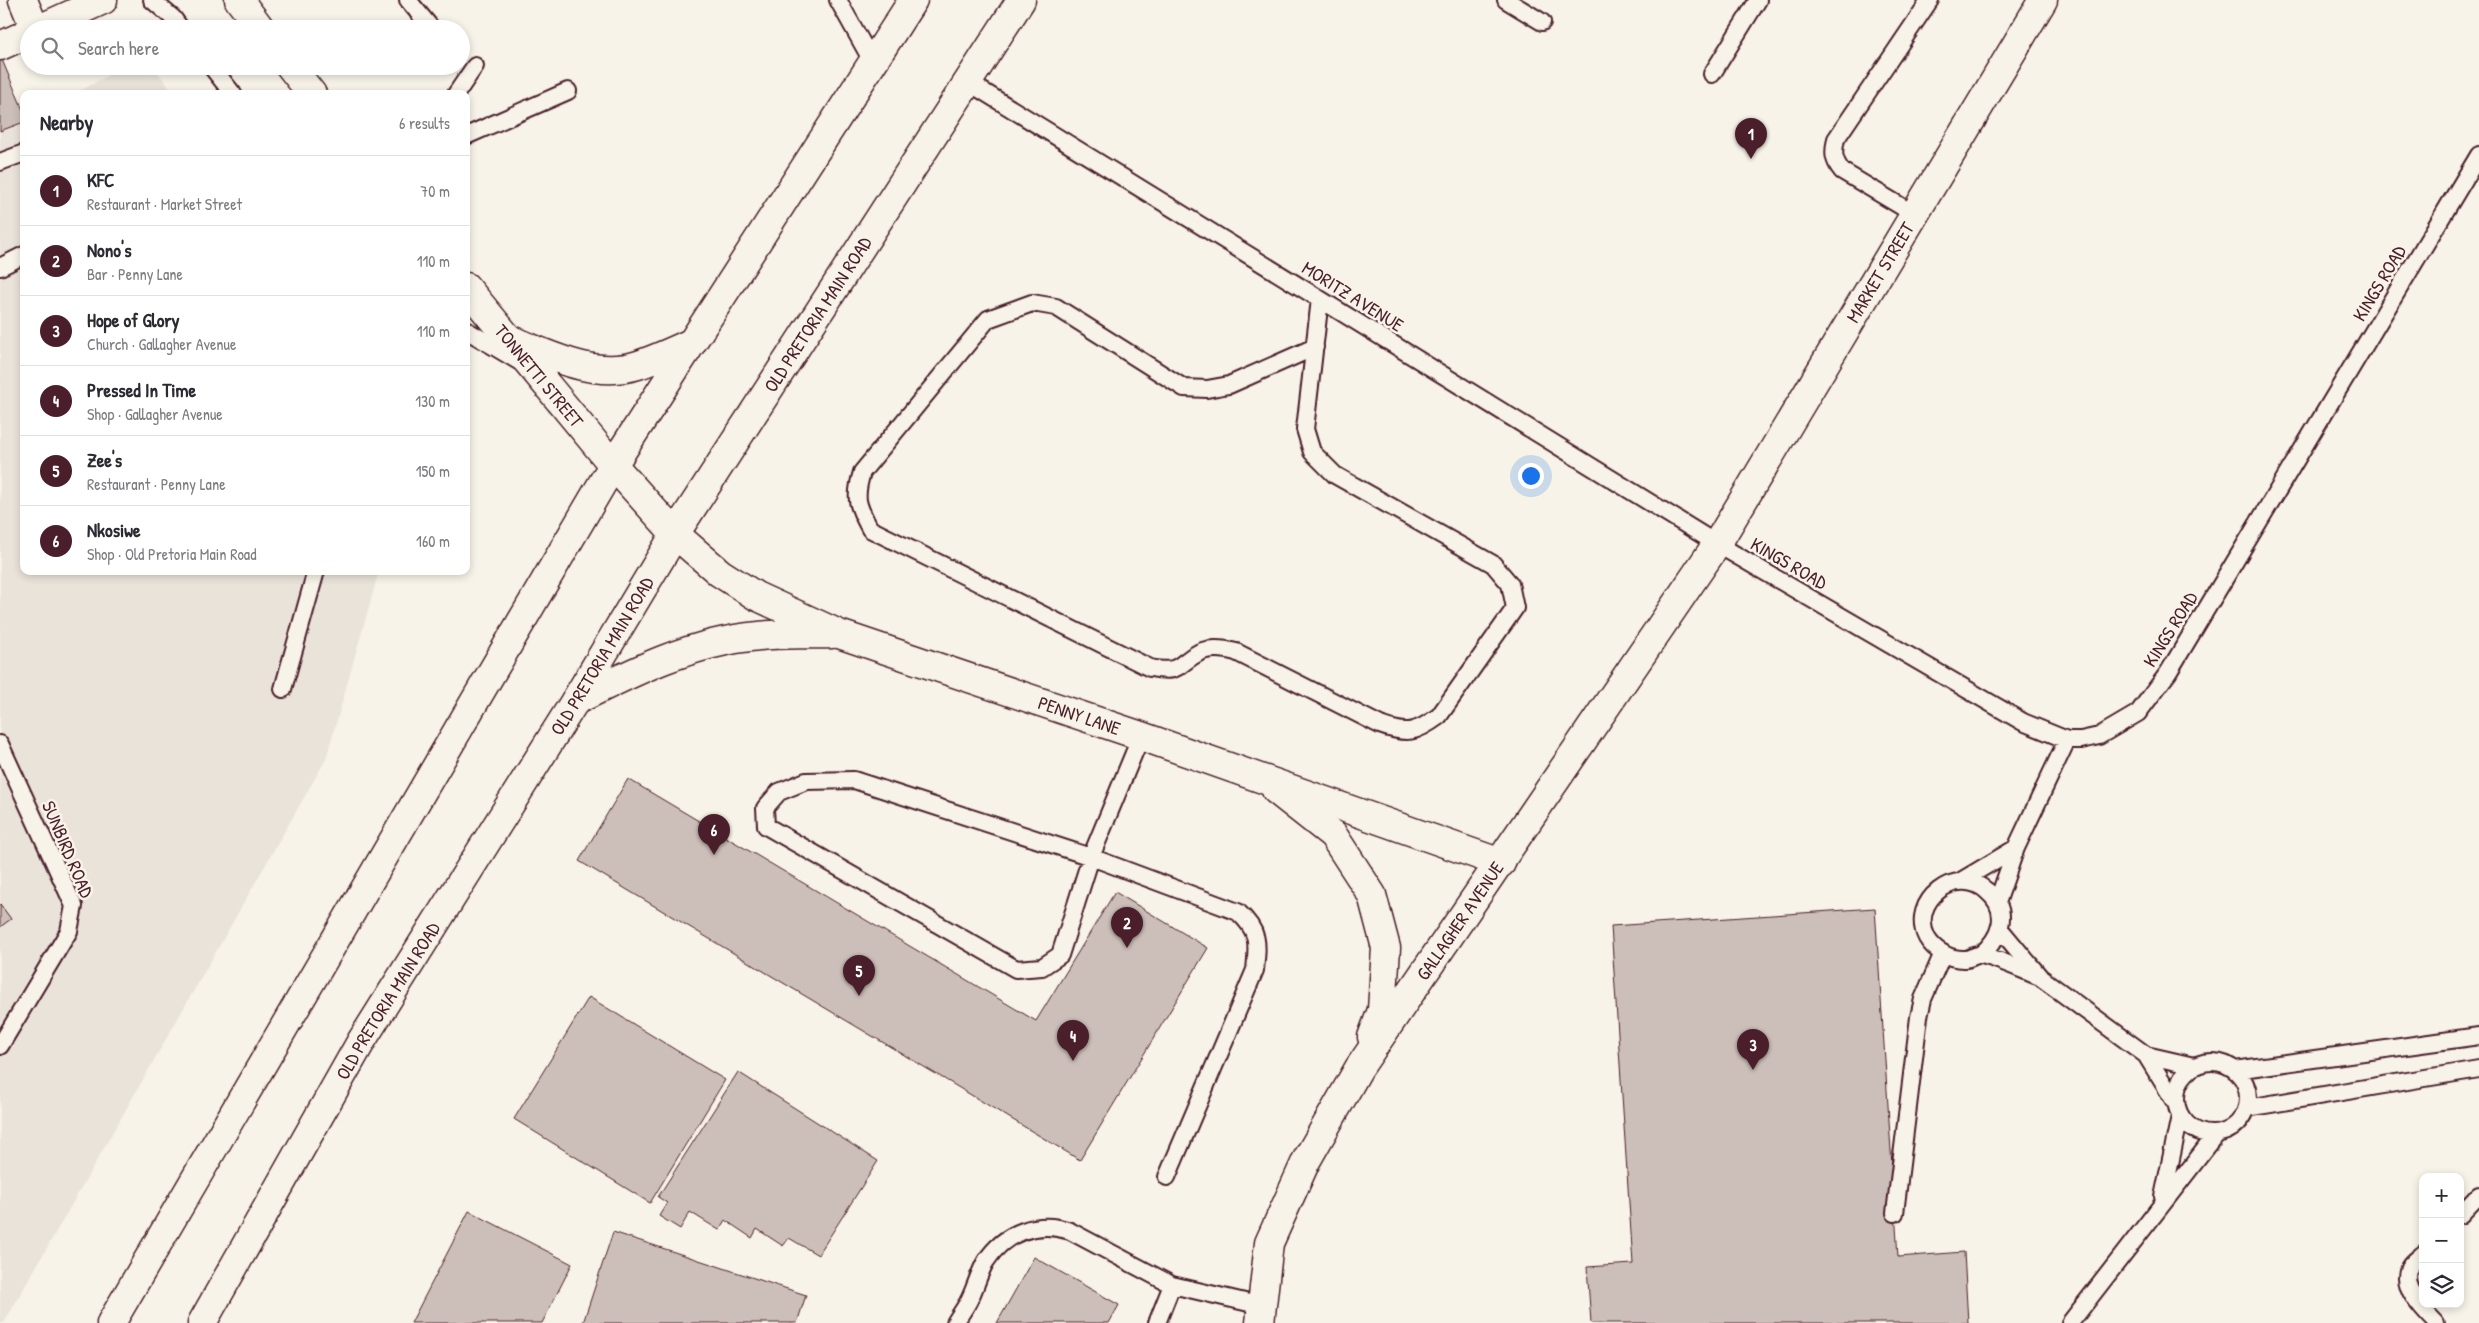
<!DOCTYPE html>
<html lang="en">
<head>
<meta charset="utf-8">
<style>
	:root { --surface:#fff; --page:#f2f2f3; --text:#2b2b33; --muted:#7c7c81; --line:#e1e1e2; --accent:#4a1f2b }
	body { margin:0; font-family:"Patrick Hand",sans-serif; background:var(--page); color:var(--text) }
	.controls { position:absolute; right:15px; bottom:15px; display:grid; overflow:hidden; border-radius:10px; box-shadow:0 2px 8px #0003 }
	.controls button { width:45px; height:45px; display:grid; place-items:center; padding:0; border:0; border-bottom:1px solid var(--line); background:var(--surface); color:var(--text); font:25px sans-serif }
	.you { position:absolute; left:1530px; top:475px; width:18px; height:18px; margin:-12px; border:4px solid #fff; border-radius:50%; background:#1a73e8; box-shadow:0 0 0 8px #1a73e833 }
	.badge { display:grid; place-items:center; width:32px; height:32px; border-radius:50%; background:var(--accent); color:#fff; font-size:16px; font-weight:700 }
	.pin { position:absolute; translate:-50% -41px; filter:drop-shadow(0 1px 2px #0008) }
	.pin::after { content:''; position:absolute; top:26px; width:18px; height:15px; background:inherit; clip-path:polygon(0 0,100% 0,50% 100%) }
	.list { margin:0; padding:0; list-style:none }
	h2 { display:flex; justify-content:space-between; align-items:center; height:65px; margin:0; padding:0 20px; font-size:21px }
	h2 small { font-size:16px; font-weight:400; color:var(--muted) }
	.list li { display:grid; grid-template-columns:32px 1fr auto; gap:15px; align-items:center; box-sizing:border-box; height:70px; padding:0 20px; border-top:1px solid var(--line) }
	.list b { display:block; font-size:19px; white-space:nowrap }
	.list p { margin:0; font-size:16px; white-space:nowrap; color:var(--muted) }
	.list em { font-size:16px; font-style:normal; color:var(--muted) }
	.icon { flex:none; width:28px; height:28px; fill:none; stroke:currentColor; stroke-width:2; stroke-linecap:round; stroke-linejoin:round }
	.map { position:relative; flex:none; width:2479px; height:1323px; overflow:hidden }
	.search { position:absolute; background:var(--surface); box-shadow:0 2px 8px #0003; left:20px; top:20px; width:450px; height:55px; display:flex; align-items:center; gap:12px; box-sizing:border-box; padding:0 18px; border-radius:28px; color:var(--muted); font-size:19px }
	.panel { position:absolute; background:var(--surface); box-shadow:0 2px 8px #0003; left:20px; top:90px; width:450px; height:485px; border-radius:10px }
	.map>svg:first-child { display:block }
	.built { fill:#eae3da }
	.building { fill:#ccbfb9; stroke:#4a1f2b }
	.lines { fill:none; stroke-linecap:round; stroke-linejoin:round }
	.lane-casing { stroke:#4a1f2b; stroke-width:20 }
	.street-casing { stroke:#4a1f2b; stroke-width:31 }
	.secondary-casing { stroke:#4a1f2b; stroke-width:31 }
	.lane { stroke:#f7f3e8; stroke-width:16 }
	.street { stroke:#f7f3e8; stroke-width:28 }
	.secondary { stroke:#f7f3e8; stroke-width:28 }
	.labels { text-anchor:middle; dominant-baseline:central; stroke-width:5; stroke-linejoin:round; paint-order:stroke }
	.street-label { font-size:19px; fill:#4a1f2b; stroke:#f7f3e8 }
</style>
</head>
<body>
<div class="map">
<svg width="2479" height="1323" viewBox="0 0 2479 1323">
	<rect width="100%" height="100%" fill="#f7f3e8"/>
	<filter id="ink" filterUnits="userSpaceOnUse"><feTurbulence type="fractalNoise" baseFrequency=".02" numOctaves="2"/><feDisplacementMap in="SourceGraphic" scale="10" xChannelSelector="R" yChannelSelector="G"/><feConvolveMatrix kernelMatrix="1 2 1 2 8 2 1 2 1" color-interpolation-filters="sRGB"/></filter>
	<g filter="url(#ink)">
		<path class="built" d="M0,55L24,112V571H379L326,759L4,1323H0Z
			M124,66H153L174,94H75Z"/>
		<path class="building" d="M0,55L24,112V122L0,131Z
			M628,779L1036,1021L1115,892L1208,948L1080,1160L579,861Z
			M0,904L11,919L0,927Z
			M1875,908L1898,1257L1964,1252L1968,1323H1591L1587,1267L1633,1264L1611,926Z
			M589,997L725,1080L650,1203L514,1119Z
			M738,1072L878,1161L818,1255L789,1238L783,1246L757,1229L752,1238L725,1220L719,1230L690,1212L680,1229L659,1216L667,1203L658,1197Z
			M469,1211L572,1264L542,1323H411Z
			M613,1232L806,1295L797,1323H583Z
			M1034,1257L1119,1305L1109,1323H997Z"/>
		<g class="lines">
			<defs>
				<path id="lane" d="M152,0L173,18L181,29
					M408,0L432,29
					M838,0L872,61
					M1506,0L1542,22
					M211,66L233,94
					M1712,74L1758,0
					M968,82L1717,544L2023,722L2067,740H2081L2099,736L2138,713L2168,673L2479,155
					M456,94L475,66
					M466,136L568,91
					M0,162L24,153
					M1914,214L1842,171C1833,160 1833,152 1836,139L1930,0
					M0,267L24,255
					M466,330L520,362
					M1315,347L1229,385L1207,389L1184,388L1056,307L1032,303L988,319L862,472C854,498 857,505 870,529L1150,668C1183,674 1176,664 1200,652C1211,647 1225,649 1236,652L1380,725C1407,735 1416,733 1439,716L1515,608L1510,584L1493,564L1335,475L1312,452L1305,429L1320,299
					M283,689L316,571
					M1141,736L1091,857L1060,955L1042,967L1016,969L766,826L765,808L779,792L806,781L854,780L1091,857L1238,912C1259,931 1258,942 1255,970L1167,1177
					M0,744L74,906L69,931L0,1046
					M1959,882L2016,848
					M1997,903L2016,848L2067,740
					M2000,929L2040,977L2146,1055L2175,1102
					M1980,955C2001,938 2011,911 1987,891C1957,864 1908,901 1927,938C1934,950 1950,960 1965,959C1970,959 1974,955 1979,955C1990,955 2027,972 2040,977
					M2146,1055L2194,1066
					M2176 1098a36 36 0 1 1 72 0a36 36 0 1 1-72 0Z
					M2235,1070L2479,1036
					M2247,1108L2479,1069
					M2163,1197L2180,1116
					M1895,1213L1919,1017L1923,999L1943,953
					M2460,1215L2479,1195
					M2423,1254C2419,1258 2411,1263 2409,1268C2400,1287 2424,1311 2436,1323
					M955,1323C960,1314 967,1306 971,1296C976,1285 980,1271 986,1261C1005,1232 1038,1220 1070,1231L1172,1285L1262,1306
					M1157,1323L1172,1285
					M2070,1323L2216,1135"/>
				<g id="street">
					<path d="M23,0L35,29"/>
					<path d="M239,0L261,29"/>
					<path d="M39,29L103,0"/>
					<path d="M0,46L29,33"/>
					<path d="M290,66L312,94"/>
					<path id="s1" d="M466,287L613,465"/>
				</g>
				<g id="secondary">
					<path d="M509,339C549,355 594,379 638,365C656,359 673,351 691,343"/>
					<path id="s2" d="M613,465L675,534L720,573L756,596L839,634L1141,736L1501,863"/>
					<path d="M575,701C634,671 692,642 759,636C783,633 808,635 832,634"/>
					<path d="M1276,790L1333,835L1372,895L1386,948L1382,1010L1372,1037"/>
					<path d="M111,1323L613,465L913,0"/>
					<path id="s3" d="M202,1323L362,1040L575,701L675,534L1021,0"/>
					<path id="s4" d="M1260,1323L1269,1243L1306,1161L1359,1068L1717,544L2043,0"/>
				</g>
			</defs>
			<use href="#lane" class="lane-casing"/>
			<use href="#street" class="street-casing"/>
			<use href="#secondary" class="secondary-casing"/>
			<use href="#lane" class="lane"/>
			<use href="#street" class="street"/>
			<use href="#secondary" class="secondary"/>
		</g>
	</g>
	<g class="labels">
		<g class="street-label">
			<text stroke="none"><textPath href="#s4" startOffset="1229">MARKET STREET</textPath></text>
			<text transform="translate(2379 283) rotate(-59)">KINGS ROAD</text>
			<text transform="translate(1353 296) rotate(32)">MORITZ AVENUE</text>
			<text stroke="none"><textPath href="#s3" startOffset="1182">OLD PRETORIA MAIN ROAD</textPath></text>
			<text stroke="none"><textPath href="#s1" startOffset="115">TONNETTI STREET</textPath></text>
			<text transform="translate(1789 563) rotate(30)">KINGS ROAD</text>
			<text transform="translate(2170 629) rotate(-58)">KINGS ROAD</text>
			<text stroke="none"><textPath href="#s3" startOffset="778">OLD PRETORIA MAIN ROAD</textPath></text>
			<text stroke="none"><textPath href="#s2" startOffset="540">PENNY LANE</textPath></text>
			<text transform="translate(68 849) rotate(67)">SUNBIRD ROAD</text>
			<text stroke="none"><textPath href="#s4" startOffset="456">GALLAGHER AVENUE</textPath></text>
			<text stroke="none"><textPath href="#s3" startOffset="372">OLD PRETORIA MAIN ROAD</textPath></text>
		</g>
	</g>
</svg>
<div class="controls">
<button>+</button>
<button>−</button>
<button><svg class="icon" aria-label="layers" viewBox="0 0 24 24"><path d="M12 4l9 5-9 5-9-5zM3 14l9 5 9-5"/></svg></button>
</div>
<div class="you"></div>
<div class="pin badge" style="left:1751px;top:159px">1</div>
<div class="pin badge" style="left:1127px;top:948px">2</div>
<div class="pin badge" style="left:1753px;top:1070px">3</div>
<div class="pin badge" style="left:1073px;top:1061px">4</div>
<div class="pin badge" style="left:859px;top:996px">5</div>
<div class="pin badge" style="left:714px;top:855px">6</div>
<div class="search"><svg class="icon" aria-label="search" viewBox="0 0 24 24"><circle cx="10" cy="10" r="6"/><path d="M15 15l6 6"/></svg>Search here</div>
<section class="panel">
<h2>Nearby<small>6 results</small></h2>
<ul class="list">
<li><span class="badge">1</span><div><b>KFC</b><p>Restaurant · Market Street</p></div><em>70 m</em></li>
<li><span class="badge">2</span><div><b>Nono's</b><p>Bar · Penny Lane</p></div><em>110 m</em></li>
<li><span class="badge">3</span><div><b>Hope of Glory</b><p>Church · Gallagher Avenue</p></div><em>110 m</em></li>
<li><span class="badge">4</span><div><b>Pressed In Time</b><p>Shop · Gallagher Avenue</p></div><em>130 m</em></li>
<li><span class="badge">5</span><div><b>Zee's</b><p>Restaurant · Penny Lane</p></div><em>150 m</em></li>
<li><span class="badge">6</span><div><b>Nkosiwe</b><p>Shop · Old Pretoria Main Road</p></div><em>160 m</em></li>
</ul>
</section>
</div>
</body>
</html>
